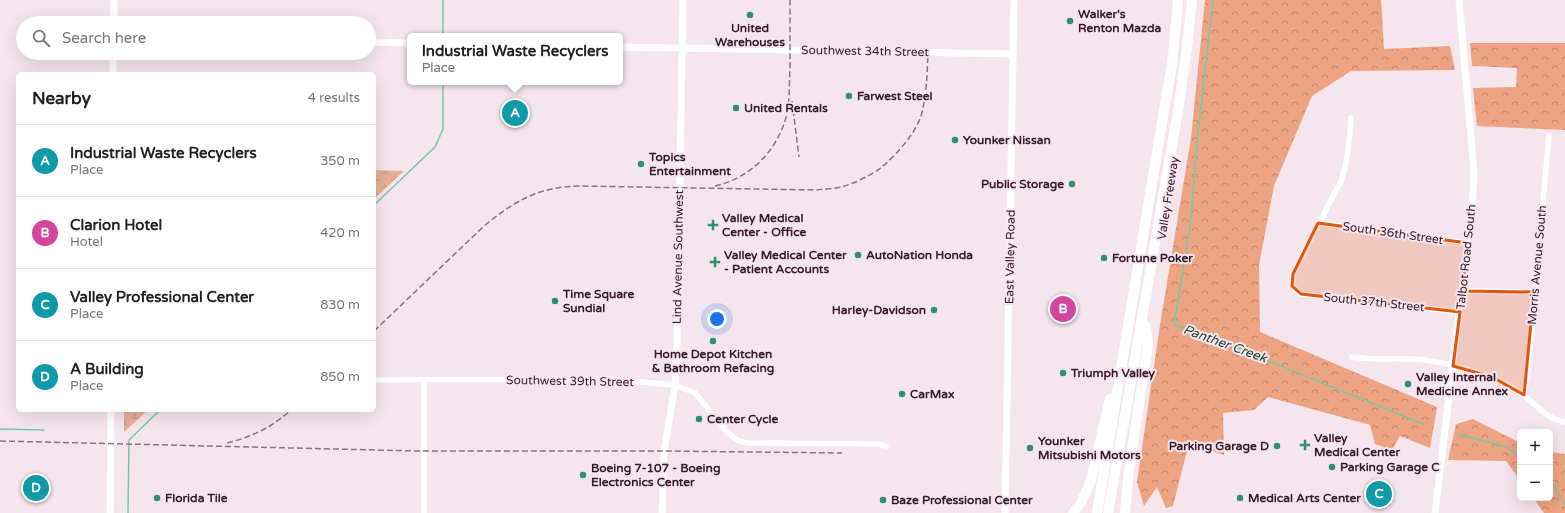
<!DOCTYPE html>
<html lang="en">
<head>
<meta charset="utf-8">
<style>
	:root { --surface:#fff; --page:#f6f6f6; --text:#222; --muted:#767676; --line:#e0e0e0; --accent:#2d926e }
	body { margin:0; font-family:"Varela Round",sans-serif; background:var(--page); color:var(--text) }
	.controls { position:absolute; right:12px; bottom:12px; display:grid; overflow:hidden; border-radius:6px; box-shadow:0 4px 16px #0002 }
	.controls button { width:36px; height:36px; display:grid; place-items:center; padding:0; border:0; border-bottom:1px solid var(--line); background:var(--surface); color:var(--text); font:20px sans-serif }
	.you { position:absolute; left:717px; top:319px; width:14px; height:14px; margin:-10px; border:3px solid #fff; border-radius:50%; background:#1a73e8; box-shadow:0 0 0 6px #1a73e833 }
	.badge { display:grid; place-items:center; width:26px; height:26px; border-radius:50%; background:var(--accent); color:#fff; font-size:13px; font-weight:700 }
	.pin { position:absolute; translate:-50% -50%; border:2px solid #fff; box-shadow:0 1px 4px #0006 }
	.popup { position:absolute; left:407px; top:33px; width:216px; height:52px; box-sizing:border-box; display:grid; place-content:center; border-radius:6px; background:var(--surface); filter:drop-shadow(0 1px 3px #0005); font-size:13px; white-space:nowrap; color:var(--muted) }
	.popup b { font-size:15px; color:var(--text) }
	.popup::after { content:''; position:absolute; left:50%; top:100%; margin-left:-8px; border:8px solid transparent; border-top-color:var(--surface) }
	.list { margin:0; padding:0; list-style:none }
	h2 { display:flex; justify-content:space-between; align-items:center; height:52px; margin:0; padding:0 16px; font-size:17px }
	h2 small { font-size:13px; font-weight:400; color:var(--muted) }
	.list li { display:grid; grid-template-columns:26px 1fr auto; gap:12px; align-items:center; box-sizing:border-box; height:72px; padding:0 16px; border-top:1px solid var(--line) }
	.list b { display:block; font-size:15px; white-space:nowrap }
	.list p { margin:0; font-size:13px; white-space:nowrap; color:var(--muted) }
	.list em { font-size:13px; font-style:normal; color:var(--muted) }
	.icon { flex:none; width:22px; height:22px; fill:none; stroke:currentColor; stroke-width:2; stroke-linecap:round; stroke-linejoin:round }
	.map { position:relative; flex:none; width:1565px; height:513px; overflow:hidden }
	.search { position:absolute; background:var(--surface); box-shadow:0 4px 16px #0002; left:16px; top:16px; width:360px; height:44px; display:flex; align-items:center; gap:10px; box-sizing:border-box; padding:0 14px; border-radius:22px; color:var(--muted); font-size:15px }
	.panel { position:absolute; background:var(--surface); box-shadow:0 4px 16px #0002; left:16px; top:72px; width:360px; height:340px; border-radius:6px }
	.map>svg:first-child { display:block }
	.forest { fill:url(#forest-crowns) }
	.wetland { fill:url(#wetland-marsh) }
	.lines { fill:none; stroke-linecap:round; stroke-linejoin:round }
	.stream { stroke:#73cba6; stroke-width:1.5 }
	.minor { stroke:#fff; stroke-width:5.5 }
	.tertiary { stroke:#fff; stroke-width:7 }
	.secondary { stroke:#fff; stroke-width:7 }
	.motorway { stroke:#fff; stroke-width:10 }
	.rail { stroke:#8b7380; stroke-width:1.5; stroke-dasharray:6 3; stroke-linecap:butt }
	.marked { fill:#df560e; fill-opacity:0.2; stroke:#df560e; stroke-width:3; stroke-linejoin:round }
	.poi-dot { fill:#2d926e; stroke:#f5e5ed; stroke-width:1.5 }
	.labels { text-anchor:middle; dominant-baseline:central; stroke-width:4; stroke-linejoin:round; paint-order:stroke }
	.poi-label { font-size:12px; font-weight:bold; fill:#381b2c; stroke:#f5e5ed; text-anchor:start }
	.street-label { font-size:12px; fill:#381b2c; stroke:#f5e5ed }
	.water-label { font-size:13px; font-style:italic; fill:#1e4535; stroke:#f5e5ed }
</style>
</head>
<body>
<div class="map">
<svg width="1565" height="513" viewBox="0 0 1565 513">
	<defs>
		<pattern id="forest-crowns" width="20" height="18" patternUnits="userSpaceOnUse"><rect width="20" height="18" fill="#eea382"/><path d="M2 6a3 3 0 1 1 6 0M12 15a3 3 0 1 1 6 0" fill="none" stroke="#c2846b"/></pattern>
		<pattern id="wetland-marsh" width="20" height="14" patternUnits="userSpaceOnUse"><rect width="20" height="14" fill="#e6af97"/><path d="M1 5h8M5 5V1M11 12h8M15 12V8" fill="none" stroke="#c69682"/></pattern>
	</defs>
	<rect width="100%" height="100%" fill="#f5e5ed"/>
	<path class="forest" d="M1205,0H1381L1384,49L1450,46L1455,70L1351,71L1312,96L1274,186L1259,265L1260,332L1437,407L1430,448L1400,436L1392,450L1375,444L1370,425L1268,397L1254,410L1223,413L1224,455L1189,443L1173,506L1166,508L1157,487L1144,506L1137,482L1160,325L1191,138Z
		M1470,43H1565V130L1477,126L1473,88L1516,87L1517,68L1472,66Z
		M1473,419L1520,443V480L1506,461L1448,460L1456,424Z
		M1550,452L1565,454V513H1544L1533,498H1550Z"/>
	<path class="wetland" d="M374,170L404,171L374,199Z
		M124,410H148L124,432Z"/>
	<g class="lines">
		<path class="stream" d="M443,0V36
			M1213,0L1198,134L1190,227L1174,325L1242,350L1423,424
			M374,205L435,147L443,129V82
			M0,429L44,430
			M1458,434L1506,447L1520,457
			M1550,480L1565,506
			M128,513L129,440L160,410"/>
		<path class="minor" d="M1351,118C1350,139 1348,159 1342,179L1293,274C1292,283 1292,289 1301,294L1460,312
			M1318,223L1468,243
			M1462,291L1534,292
			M1352,357C1376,361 1400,357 1425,360C1447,363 1469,369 1490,377C1502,381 1516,388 1525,396C1538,407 1547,419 1565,422
			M374,380L606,379L675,385L695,393L729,434L739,441L747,443L878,444L886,446
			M1524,395L1527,379L1549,136
			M424,513V380"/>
		<path class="tertiary" d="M114,23V0
			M369,42L410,43
			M620,47L1013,54
			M113,74V53
			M110,513L111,410
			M1005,513L1014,0
			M1435,513L1473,194L1474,172L1459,0"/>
		<path class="secondary" d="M662,513L664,451L675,385L677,346L683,0"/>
		<path class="motorway" d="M1073,513L1081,503L1091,480L1110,399
			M1097,513L1166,99L1172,65L1178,0
			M1108,513L1178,111L1187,47L1192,0
			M1125,513L1129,470L1148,344L1146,327"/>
		<path class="rail" d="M792,101L799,157
			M715,186C751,178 778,150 787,114C790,99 789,83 790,68C790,45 790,23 790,0
			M374,331L483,227C514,201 538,187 579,186L816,190C824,189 833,189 841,187C853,184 872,175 882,167C896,155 915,134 921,116C927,95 927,74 928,52
			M0,441L418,451H664L842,453
			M227,443C252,437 272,427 291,410"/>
	</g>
	<path class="marked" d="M1318,223L1468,243L1462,291L1534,292L1524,395L1492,377L1453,366L1460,312L1301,294L1292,286L1293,274Z"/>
	<g class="poi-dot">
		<circle cx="750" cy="15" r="4"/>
		<circle cx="1070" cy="21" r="4"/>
		<circle cx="849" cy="96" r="4"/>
		<circle cx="736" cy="108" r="4"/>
		<circle cx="955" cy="140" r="4"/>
		<circle cx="641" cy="164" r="4"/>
		<circle cx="1072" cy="184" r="4"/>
		<path d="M711 219h4v4h4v4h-4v4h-4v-4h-4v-4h4z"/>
		<circle cx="858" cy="255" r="4"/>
		<circle cx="1104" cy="258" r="4"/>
		<path d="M713 256h4v4h4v4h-4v4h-4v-4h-4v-4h4z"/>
		<circle cx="555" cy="301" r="4"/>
		<circle cx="934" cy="310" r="4"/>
		<circle cx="713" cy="341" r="4"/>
		<circle cx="1063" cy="373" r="4"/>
		<circle cx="1408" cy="384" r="4"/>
		<circle cx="902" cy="394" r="4"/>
		<circle cx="699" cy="419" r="4"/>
		<path d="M1303 439h4v4h4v4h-4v4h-4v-4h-4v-4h4z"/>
		<circle cx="1277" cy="446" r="4"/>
		<circle cx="1030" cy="448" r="4"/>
		<circle cx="1332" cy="467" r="4"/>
		<circle cx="583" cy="475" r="4"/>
		<circle cx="157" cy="498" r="4"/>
		<circle cx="1240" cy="498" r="4"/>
		<circle cx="883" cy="500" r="4"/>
	</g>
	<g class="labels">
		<g class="poi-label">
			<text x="1078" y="14">Walker's<tspan x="1078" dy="14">Renton Mazda</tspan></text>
			<text x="750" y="28" text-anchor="middle">United<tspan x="750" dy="14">Warehouses</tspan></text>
			<text x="857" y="96">Farwest Steel</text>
			<text x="744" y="108">United Rentals</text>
			<text x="963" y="140">Younker Nissan</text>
			<text x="649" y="157">Topics<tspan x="649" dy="14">Entertainment</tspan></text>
			<text x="1064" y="184" text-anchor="end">Public Storage</text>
			<text x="722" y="218">Valley Medical<tspan x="722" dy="14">Center - Office</tspan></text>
			<text x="724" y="255">Valley Medical Center<tspan x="724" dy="14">- Patient Accounts</tspan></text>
			<text x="866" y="255">AutoNation Honda</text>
			<text x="1112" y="258">Fortune Poker</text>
			<text x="563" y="294">Time Square<tspan x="563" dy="14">Sundial</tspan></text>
			<text x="926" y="310" text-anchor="end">Harley-Davidson</text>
			<text x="713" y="354" text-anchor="middle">Home Depot Kitchen<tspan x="713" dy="14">&amp; Bathroom Refacing</tspan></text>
			<text x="1071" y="373">Triumph Valley</text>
			<text x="1416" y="377">Valley Internal<tspan x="1416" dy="14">Medicine Annex</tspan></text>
			<text x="910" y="394">CarMax</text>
			<text x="707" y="419">Center Cycle</text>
			<text x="1314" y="438">Valley<tspan x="1314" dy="14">Medical Center</tspan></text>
			<text x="1038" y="441">Younker<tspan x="1038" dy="14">Mitsubishi Motors</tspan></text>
			<text x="1269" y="446" text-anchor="end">Parking Garage D</text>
			<text x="1340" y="467">Parking Garage C</text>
			<text x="591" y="468">Boeing 7-107 - Boeing<tspan x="591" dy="14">Electronics Center</tspan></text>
			<text x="165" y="498">Florida Tile</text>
			<text x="1248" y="498">Medical Arts Center</text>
			<text x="891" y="500">Baze Professional Center</text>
		</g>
		<g class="street-label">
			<text transform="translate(865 51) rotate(1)">Southwest 34th Street</text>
			<text transform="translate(1168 198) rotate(-81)">Valley Freeway</text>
			<text transform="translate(1393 233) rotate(8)">South 36th Street</text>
			<text transform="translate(678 257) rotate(-89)">Lind Avenue Southwest</text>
			<text transform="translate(1010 257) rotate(-89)">East Valley Road</text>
			<text transform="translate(1466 257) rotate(-84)">Talbot Road South</text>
			<text transform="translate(1537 265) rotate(-85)">Morris Avenue South</text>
			<text transform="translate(1374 302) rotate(6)">South 37th Street</text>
			<text transform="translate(570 381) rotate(1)">Southwest 39th Street</text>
		</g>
		<g class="water-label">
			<text transform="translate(1225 344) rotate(20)">Panther Creek</text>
		</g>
	</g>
</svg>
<div class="controls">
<button>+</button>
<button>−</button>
</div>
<div class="you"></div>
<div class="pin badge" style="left:515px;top:113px;background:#0f9aa8">A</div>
<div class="popup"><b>Industrial Waste Recyclers</b>Place</div>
<div class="pin badge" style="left:1063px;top:309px;background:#d1479c">B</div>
<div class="pin badge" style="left:1379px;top:494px;background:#0f9aa8">C</div>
<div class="pin badge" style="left:36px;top:488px;background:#0f9aa8">D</div>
<div class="search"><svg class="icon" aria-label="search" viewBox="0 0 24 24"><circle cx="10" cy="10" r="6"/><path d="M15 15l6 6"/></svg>Search here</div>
<section class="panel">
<h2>Nearby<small>4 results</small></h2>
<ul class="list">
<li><span class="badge" style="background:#0f9aa8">A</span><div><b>Industrial Waste Recyclers</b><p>Place</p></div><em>350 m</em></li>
<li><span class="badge" style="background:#d1479c">B</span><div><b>Clarion Hotel</b><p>Hotel</p></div><em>420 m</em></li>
<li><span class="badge" style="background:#0f9aa8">C</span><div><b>Valley Professional Center</b><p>Place</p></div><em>830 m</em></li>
<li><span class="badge" style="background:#0f9aa8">D</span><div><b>A Building</b><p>Place</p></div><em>850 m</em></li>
</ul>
</section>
</div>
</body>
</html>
